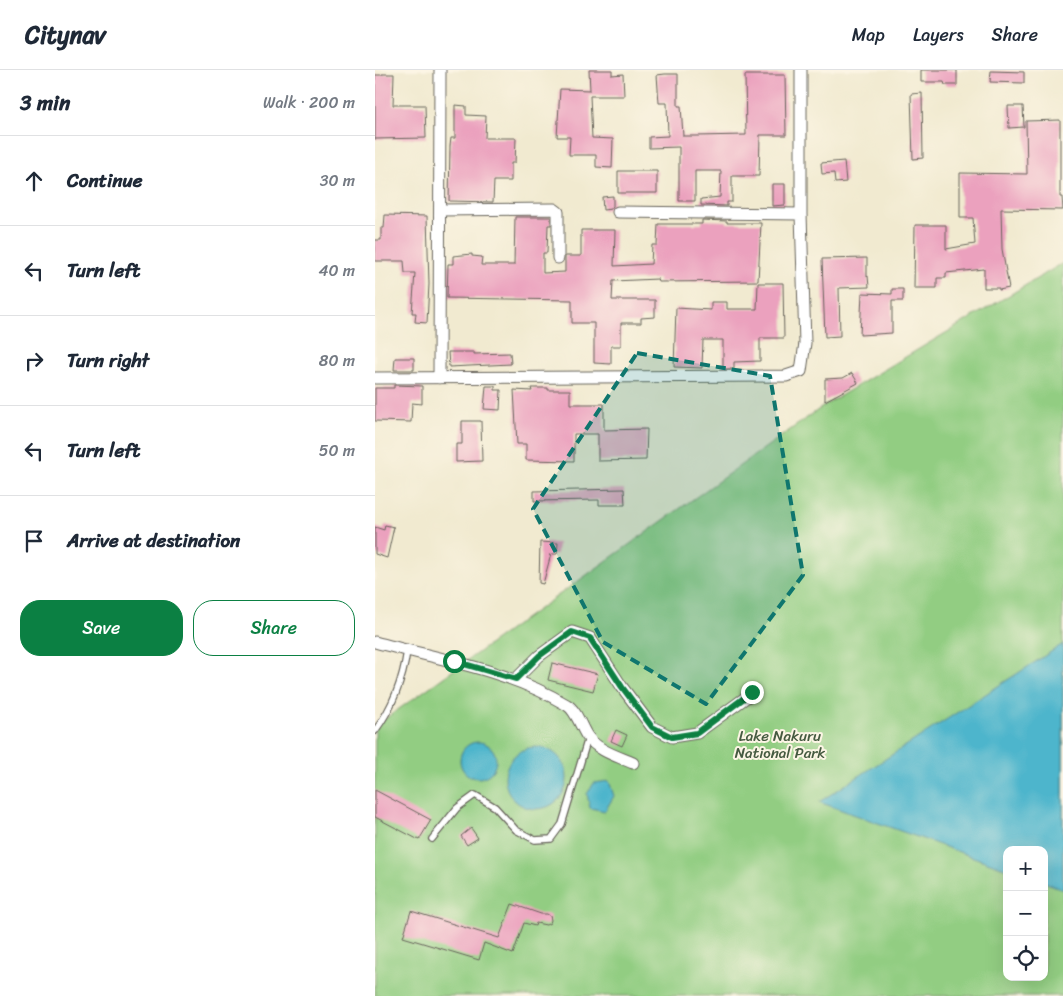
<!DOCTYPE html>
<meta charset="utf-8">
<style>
body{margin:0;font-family:Sriracha,sans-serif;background:#f6f6f7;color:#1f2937}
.controls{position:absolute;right:15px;bottom:15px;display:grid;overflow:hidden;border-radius:10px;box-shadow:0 5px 20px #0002}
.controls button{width:45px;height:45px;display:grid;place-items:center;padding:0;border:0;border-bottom:1px solid #e0e1e3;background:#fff;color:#1f2937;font:25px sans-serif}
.stop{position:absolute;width:15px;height:15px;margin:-11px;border:4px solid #0b8043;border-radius:50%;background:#fff}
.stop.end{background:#0b8043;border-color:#fff;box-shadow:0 1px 5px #0008}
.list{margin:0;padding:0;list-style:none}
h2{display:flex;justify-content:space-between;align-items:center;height:65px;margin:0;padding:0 20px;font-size:21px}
h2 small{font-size:16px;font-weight:400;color:#747a83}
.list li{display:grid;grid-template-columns:32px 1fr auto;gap:15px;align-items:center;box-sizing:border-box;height:90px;padding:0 20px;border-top:1px solid #e0e1e3}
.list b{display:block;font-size:19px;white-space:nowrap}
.list em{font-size:16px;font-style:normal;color:#747a83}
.actions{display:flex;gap:10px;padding:15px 20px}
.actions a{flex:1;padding:11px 0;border:1px solid #0b8043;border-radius:20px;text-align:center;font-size:18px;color:#0b8043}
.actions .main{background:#0b8043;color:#fff}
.icon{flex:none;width:28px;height:28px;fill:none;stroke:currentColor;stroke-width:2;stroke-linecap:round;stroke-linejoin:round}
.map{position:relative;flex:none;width:688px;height:926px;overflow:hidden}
header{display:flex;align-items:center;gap:30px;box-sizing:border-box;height:70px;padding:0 25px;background:#fff;border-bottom:1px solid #e0e1e3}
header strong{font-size:24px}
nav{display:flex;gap:28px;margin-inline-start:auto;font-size:18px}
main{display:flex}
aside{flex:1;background:#fff}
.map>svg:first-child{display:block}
</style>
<header>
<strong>Citynav</strong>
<nav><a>Map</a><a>Layers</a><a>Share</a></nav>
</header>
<main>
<aside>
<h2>3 min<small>Walk · 200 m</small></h2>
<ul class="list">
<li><svg class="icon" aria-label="ahead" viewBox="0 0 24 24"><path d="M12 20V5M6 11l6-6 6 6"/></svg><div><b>Continue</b></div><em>30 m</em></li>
<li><svg class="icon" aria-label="left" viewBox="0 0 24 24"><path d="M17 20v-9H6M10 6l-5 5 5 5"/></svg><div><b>Turn left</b></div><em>40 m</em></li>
<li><svg class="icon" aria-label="right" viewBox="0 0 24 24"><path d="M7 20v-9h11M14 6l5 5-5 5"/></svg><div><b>Turn right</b></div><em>80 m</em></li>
<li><svg class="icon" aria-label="left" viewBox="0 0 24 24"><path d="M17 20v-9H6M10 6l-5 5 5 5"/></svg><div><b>Turn left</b></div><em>50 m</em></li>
<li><svg class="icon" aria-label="arrive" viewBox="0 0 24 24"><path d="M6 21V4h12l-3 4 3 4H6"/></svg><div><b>Arrive at destination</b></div></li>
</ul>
<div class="actions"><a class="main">Save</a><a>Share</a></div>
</aside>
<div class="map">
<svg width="688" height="926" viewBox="0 0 688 926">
<rect width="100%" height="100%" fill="#fcf5e5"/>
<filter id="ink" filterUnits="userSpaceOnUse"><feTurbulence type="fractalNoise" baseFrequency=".02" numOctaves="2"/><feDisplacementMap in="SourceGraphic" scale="10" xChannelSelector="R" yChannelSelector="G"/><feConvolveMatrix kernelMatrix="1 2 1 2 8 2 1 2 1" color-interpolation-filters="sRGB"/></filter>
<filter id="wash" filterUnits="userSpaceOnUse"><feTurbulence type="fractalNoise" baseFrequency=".0096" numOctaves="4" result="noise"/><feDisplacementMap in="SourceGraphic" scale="20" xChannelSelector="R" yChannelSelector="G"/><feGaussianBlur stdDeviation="1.12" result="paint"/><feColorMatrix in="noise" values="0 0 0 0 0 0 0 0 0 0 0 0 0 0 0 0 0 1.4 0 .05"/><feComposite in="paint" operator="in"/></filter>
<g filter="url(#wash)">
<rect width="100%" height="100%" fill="#f1ead0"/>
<!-- green -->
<path fill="#92cd82" stroke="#57744f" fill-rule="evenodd" d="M688,193V926H0V656L450,335ZM632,780H669V907H632Z"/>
<!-- water -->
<path fill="#4eb5cc" stroke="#356874" d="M688,574V819L669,812V780H632V799L444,732Z
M85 690a18 18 0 1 1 36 0a18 18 0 1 1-36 0Z
M130 708a31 31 0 1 1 62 0a31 31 0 1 1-62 0Z
M234,711L239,726L230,741L215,738L212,724L219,713Z"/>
<g id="blocks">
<!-- building -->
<path fill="#eba1be" d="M214,0H237V5L248,4L249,26H215L217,68L238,69L237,98L221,97V85H194L195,67H182L185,19L215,20Z
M546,0H582V15H570L569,12H546Z
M616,1L649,2V13L615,12Z
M7,4H19L18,35H50L51,68L0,69V5H7Z
M290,4H303V36H306L308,66H321L371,65L370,5H410L411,65H385L384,106H357V132H352V136L326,135V129L345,127L346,101H320V131H304V77L274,78V67L293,66L292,33H284L282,5Z
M547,23L548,88L538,89L536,24Z
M80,35L91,36V45L111,46L110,68H141L140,93H136V111H119L118,132L74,131L75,76L76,68H80Z
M633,36H648L649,57L634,58Z
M685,50V127H687L688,140L626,139L627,179L634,218L624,220V218H609V199L571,203V208H562V218H539L540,155H571V179L600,174L598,148H585V103L652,104L651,51Z
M469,91L471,112L460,113L459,103L447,104L446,93Z
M243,101H282V123H243Z
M397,114H410V135L397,136Z
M238,126V136L236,139L228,140L227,127Z
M10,145L52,146L54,214L52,253L40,252L41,243H37L40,203H30L29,191H0V170H6V158H9Z
M140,147H176V155H173L172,183H168V203L190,202V186H206V160H240L239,196L276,194L277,175H282L283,154H327V150L352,151V153H386L383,211L284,212L283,209L238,211L237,230H280V247L266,248V253H246V276H236V294L219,293V253H197V230L72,228L73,194H78V186L97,184V186L107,187L106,195H139Z
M492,188V207L493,206L494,217L464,218L465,266L450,267L447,189Z
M383,213H408L409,268H385V291L359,292V299H348V270H328L327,298L299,297L301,238L336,240V232H352V239H382Z
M517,219H528V231H517V263L485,265L487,223L517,224Z
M73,282H99V284L135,283L136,294L74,297Z
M20,288H39V300H19Z
M477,303L483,313L450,331V309L468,308Z
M19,315L47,316V334L37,333L36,352L0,351V318H19Z
M111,316H120V320H126L125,340L109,339Z
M156,318H173V320H195V334H229V360L272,359L271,390L223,391V364H199V391L151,390V374H142L139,320L157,321Z
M87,351H106L107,391L81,392V374H87Z
M249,419L250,435H224V430L159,431V421Z
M10,455L19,457L12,488L0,484V457L9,460Z
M165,472L183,473L182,484H176L168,514L164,513Z
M177,593L223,604L218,621L173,610Z
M241,660L252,665L247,676L236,671Z
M0,720L56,750L44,770L0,747Z
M96,758L103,768L92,775L86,766Z
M137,834L166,844H172L175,846L176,850L175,853L171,855L161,853L160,856L149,853L138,884L109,873L104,890L28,867L36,841L124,868Z"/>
</g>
</g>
<g filter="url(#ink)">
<use href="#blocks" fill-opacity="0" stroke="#67645b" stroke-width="1"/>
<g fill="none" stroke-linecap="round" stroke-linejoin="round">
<!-- lane casing -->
<g stroke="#67645b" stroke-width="8">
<path id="lane" d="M0,661C17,638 28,609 32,581
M57,769L82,738L100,725L120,737L141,760L160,770L176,769L187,754L213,668"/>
</g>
<!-- street casing -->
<g stroke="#67645b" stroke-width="13">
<path id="street" d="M65,140L179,139L183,142V188
M243,142L426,144
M0,308L411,306L426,301L430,273L426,144V0
M64,308L65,0
M0,572C66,590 132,599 192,635C201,640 206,657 212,666C223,681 242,686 258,693
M141,609L164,586L197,562L215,568L247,617L277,657L297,667L322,663L377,623"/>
</g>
<!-- lane -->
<use href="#lane" stroke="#fff" stroke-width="5.5"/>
<!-- street -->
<use href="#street" stroke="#fff" stroke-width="11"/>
</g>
</g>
<g fill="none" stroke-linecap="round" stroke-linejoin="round" filter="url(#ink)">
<!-- route -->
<path stroke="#0b8043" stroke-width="6" d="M79,591L141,609L164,586L197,562L215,568L247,617L277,657L297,667L322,663L377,622"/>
</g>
<!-- marked area -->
<path fill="#0f766e" fill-opacity="0.2" stroke="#0f766e" stroke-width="4" stroke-dasharray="10 6" stroke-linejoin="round" d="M262,283L395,306L428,505L331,634L228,572L158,439Z"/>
<g text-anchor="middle" stroke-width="4" stroke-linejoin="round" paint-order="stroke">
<!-- park labels -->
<g font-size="15" fill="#455a40" stroke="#fcf5e5">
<text x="405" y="671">Lake Nakuru<tspan x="405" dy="17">National Park</tspan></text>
</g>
</g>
</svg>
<div class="controls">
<button>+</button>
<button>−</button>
<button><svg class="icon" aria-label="locate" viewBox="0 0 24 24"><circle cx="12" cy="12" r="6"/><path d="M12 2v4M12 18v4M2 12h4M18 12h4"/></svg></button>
</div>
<div class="stop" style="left:79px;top:591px"></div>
<div class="stop end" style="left:377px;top:622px"></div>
</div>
</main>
